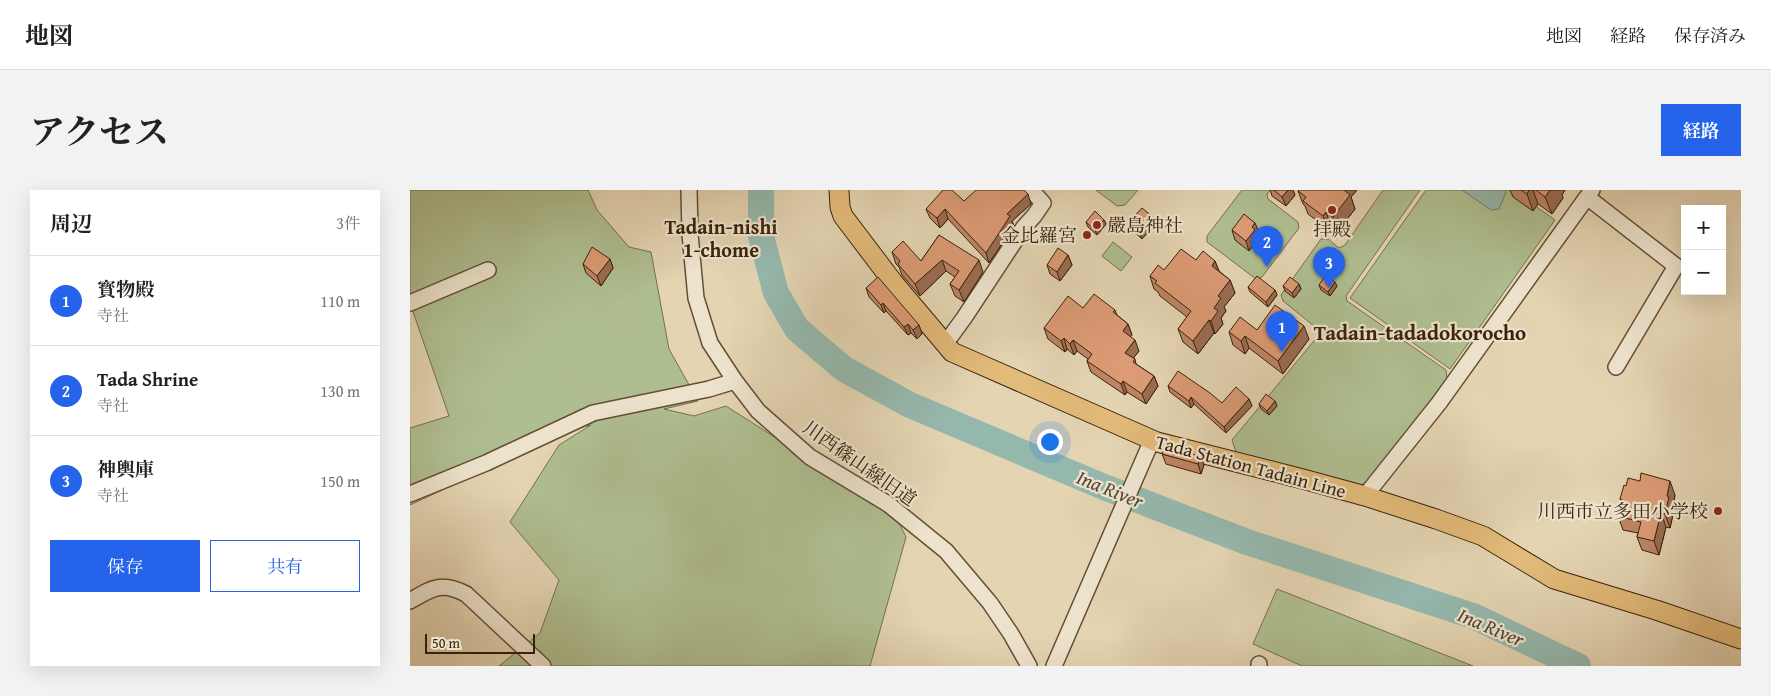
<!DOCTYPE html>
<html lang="ja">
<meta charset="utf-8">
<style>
body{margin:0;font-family:"Gentium Book Plus","Noto Serif JP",serif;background:#f2f2f2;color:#222}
.controls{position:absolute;right:15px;top:15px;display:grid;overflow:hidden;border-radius:0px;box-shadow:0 5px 20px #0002}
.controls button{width:45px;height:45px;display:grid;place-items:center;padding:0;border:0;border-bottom:1px solid #e0e0e0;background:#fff;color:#222;font:25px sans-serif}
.scale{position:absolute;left:15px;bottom:12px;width:110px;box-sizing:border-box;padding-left:5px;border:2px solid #3a220b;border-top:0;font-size:14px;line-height:18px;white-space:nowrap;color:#3a220b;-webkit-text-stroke:4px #ede3cd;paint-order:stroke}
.you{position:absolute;left:639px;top:251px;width:18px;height:18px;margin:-12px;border:4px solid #fff;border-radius:50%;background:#1a73e8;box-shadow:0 0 0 8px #1a73e833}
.badge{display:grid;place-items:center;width:32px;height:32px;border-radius:50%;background:#2563eb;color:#fff;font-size:16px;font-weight:700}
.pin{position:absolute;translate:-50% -41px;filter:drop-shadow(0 1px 2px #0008)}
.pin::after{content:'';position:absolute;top:26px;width:18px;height:15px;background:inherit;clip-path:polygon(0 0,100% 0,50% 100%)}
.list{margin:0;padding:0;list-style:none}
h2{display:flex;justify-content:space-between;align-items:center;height:65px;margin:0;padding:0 20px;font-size:21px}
h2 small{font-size:16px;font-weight:400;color:#767676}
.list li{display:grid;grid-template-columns:32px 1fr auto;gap:15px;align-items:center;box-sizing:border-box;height:90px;padding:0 20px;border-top:1px solid #e0e0e0}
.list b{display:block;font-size:19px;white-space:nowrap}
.list p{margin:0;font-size:16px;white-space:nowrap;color:#767676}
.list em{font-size:16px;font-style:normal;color:#767676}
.actions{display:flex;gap:10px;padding:15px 20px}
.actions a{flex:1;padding:11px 0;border:1px solid #2563eb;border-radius:0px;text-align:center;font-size:18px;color:#2563eb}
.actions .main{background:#2563eb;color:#fff}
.map{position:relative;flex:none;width:1331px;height:476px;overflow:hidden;border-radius:0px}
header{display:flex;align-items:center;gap:30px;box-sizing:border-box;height:70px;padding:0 25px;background:#fff;border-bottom:1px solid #e0e0e0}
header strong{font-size:24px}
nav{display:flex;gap:28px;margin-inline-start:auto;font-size:18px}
.intro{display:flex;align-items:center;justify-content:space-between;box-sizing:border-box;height:120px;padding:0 30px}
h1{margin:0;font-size:35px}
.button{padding:12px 22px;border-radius:0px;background:#2563eb;color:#fff;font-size:18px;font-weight:700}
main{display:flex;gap:30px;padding:0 30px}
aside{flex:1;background:#fff;border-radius:0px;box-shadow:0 5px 20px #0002}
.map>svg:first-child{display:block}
</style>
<header>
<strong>地図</strong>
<nav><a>地図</a><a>経路</a><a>保存済み</a></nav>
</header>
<div class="intro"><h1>アクセス</h1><a class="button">経路</a></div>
<main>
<aside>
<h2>周辺<small>3件</small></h2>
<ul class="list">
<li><span class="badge">1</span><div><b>寳物殿</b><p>寺社</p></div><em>110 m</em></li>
<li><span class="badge">2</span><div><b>Tada Shrine</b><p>寺社</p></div><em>130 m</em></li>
<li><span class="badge">3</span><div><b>神輿庫</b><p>寺社</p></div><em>150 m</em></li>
</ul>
<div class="actions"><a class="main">保存</a><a>共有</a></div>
</aside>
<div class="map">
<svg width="1331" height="476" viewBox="0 0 1331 476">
<rect width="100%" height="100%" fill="#e4d4b2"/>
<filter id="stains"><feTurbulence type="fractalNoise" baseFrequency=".004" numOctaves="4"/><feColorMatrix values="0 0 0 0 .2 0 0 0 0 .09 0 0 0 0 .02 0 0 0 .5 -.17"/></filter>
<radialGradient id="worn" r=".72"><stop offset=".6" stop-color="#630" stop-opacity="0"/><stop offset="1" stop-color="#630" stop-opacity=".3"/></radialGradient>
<!-- green -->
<path fill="#afbe90" stroke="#74704e" d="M0,0H178L187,20L219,57L241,62L259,159L288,211L254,219L284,226L316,216L484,323L496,347L460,476H89L130,443L149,390L100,332L149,255L181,235L163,239L0,315V238L39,226L0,113Z
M686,0H728L715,15L707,16Z
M832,0H860L857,4L858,9L888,32L889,38L852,87L846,89L797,52V46Z
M973,0H1010L936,106L937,111L1036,180L1037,189L957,292L949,296L826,262L822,250L908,146L904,136L873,111L871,105L911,49H918L929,58L935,55Z
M1016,0H1103L1145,30L1040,179L940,108Z
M703,52L722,67L711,81L692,66Z
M867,399L1063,476H892L843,454Z"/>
<!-- water -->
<path fill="#95b8ad" stroke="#717c6c" d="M1052,0H1095L1096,2L1089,19L1081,20Z"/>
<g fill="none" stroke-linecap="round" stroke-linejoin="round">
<!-- river -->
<path stroke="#95b8ad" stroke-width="26" d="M351,0V46L366,103L387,139L434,179L500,215L694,297L837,352L1063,426L1168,476"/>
<!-- minor casing -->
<g stroke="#644e35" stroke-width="18">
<path id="minor" d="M279,0L280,44L286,108L300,153L325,191L348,221L400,267L478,314L536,361L580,413L601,444L619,476
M1182,0L1177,7L1266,76L1206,177
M0,113L78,80
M535,154L554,128L614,37L624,26L633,13L621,0
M0,304L76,273L183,223L299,199L325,191
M955,306L1029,213L1177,7
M0,411C22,398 32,391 56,404L133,476
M644,476L742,250
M849,476V474"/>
</g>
<!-- major casing -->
<g stroke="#3a220b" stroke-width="21">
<path id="major" d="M429,0L430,17L433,26L483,92L542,162L747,252L889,288L955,306L1026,329L1073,346L1144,389L1246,420L1331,449"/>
</g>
<!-- minor -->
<use href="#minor" stroke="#ede3cd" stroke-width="15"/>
<!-- major -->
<use href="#major" stroke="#e2ba79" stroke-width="19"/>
</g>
<!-- wall -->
<path fill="#bd8565" stroke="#3a220b" d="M860,0H883L885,5L876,16L862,6Z
M889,0H947L941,7L945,19L928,41L921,36L918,39L898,24L895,16L893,14L888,1Z
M1100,0H1155L1152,5L1153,8L1142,24L1128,14L1123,21L1103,7Z
M554,11L621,14L602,31L604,36L579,73L538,29L530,38L520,28L516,19Z
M694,30L696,34L687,45L678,37L676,32Z
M718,33H746L732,49L720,38Z
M822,40L849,42L847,45L848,49L839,61L825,50Z
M529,45L573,82L554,112L545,106L540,94L545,87L536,81L510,106L492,85L489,77L486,74L482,62L511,71Z
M658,65L662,75L650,91L640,84L637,75Z
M200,69L203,78L191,96L176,83L173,74Z
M786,70L805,71L809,81L820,90L825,103L814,117L816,121L811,128L813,134L805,144L804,143L788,164L773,152L768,139L777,127L750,106L748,102L744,99L740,86Z
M889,94L891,99L884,108L875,101L873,96Z
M909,95L927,96L920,106L911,100Z
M838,97L865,100L867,105L858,117L840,102Z
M456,98L509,135L512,144L507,149L501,143L498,145L476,121L474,123L459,107Z
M673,118L705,120L707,125L718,134L722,145L720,147L729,161L723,168L725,169L726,174L744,186L748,196L736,214L717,202L715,205L681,182L677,171L678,169L667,161L664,165L657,159L655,162L638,149L634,138Z
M847,140L899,149L873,184L839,158L835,164L823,155L819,142Z
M758,196L812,213L839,209L842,216L816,243L784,214L781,218L760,202Z
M865,211L867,216L859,225L851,219L849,214Z
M752,264L794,275L791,284L756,274Z
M1265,305L1263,316L1264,320L1260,338L1256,337L1249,365L1232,360L1227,347L1228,343L1213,340L1208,326L1212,314L1210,309Z"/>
<!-- shaded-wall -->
<path fill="#9a6c52" stroke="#3a220b" d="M878,0H883L885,5L876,16L872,7Z
M933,0H947L941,7L945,19L928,41L923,27Z
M1119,0H1123L1128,14L1123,21L1117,4Z
M1140,0H1155L1152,5L1153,8L1142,24L1135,7Z
M618,4L621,14L602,31L604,36L579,73L576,63L597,24Z
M535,19L538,29L530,38L527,28Z
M916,22L921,36L918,39L913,26Z
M744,28L746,33L732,49L730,44Z
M694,30L696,34L687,45L685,40Z
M845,33L849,42L847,45L848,49L839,61L836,51L842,37Z
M658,65L662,75L650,91L647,82Z
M200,69L203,78L191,96L187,86Z
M532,70L536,81L510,106L505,94Z
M569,70L573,82L554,112L549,100Z
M805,71L810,84L802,76Z
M820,90L825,103L814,117L816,121L811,128L813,134L805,144L801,131L804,118L808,106Z
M925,92L927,96L920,106L918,102Z
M889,94L891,99L884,108L882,103Z
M865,100L867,105L858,117L856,112Z
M473,113L476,121L474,123L471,115Z
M799,130L804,143L788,164L783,151Z
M498,134L501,143L498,145L494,137Z
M718,134L722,145L717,151L713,141Z
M509,135L512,144L507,149L503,140Z
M894,136L899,149L873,184L868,171Z
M835,146L839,158L835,164L831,151Z
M654,148L657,159L655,162L651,151Z
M663,150L667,161L664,165L660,154Z
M725,150L729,161L719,174L715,163Z
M744,186L748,196L736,214L732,204Z
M713,191L717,202L715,205L711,194Z
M781,207L784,214L781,218L779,211Z
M839,209L842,216L816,243L814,237Z
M865,211L867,216L859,225L857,221Z
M790,266L794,275L791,284L788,274Z
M1260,291L1265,305L1263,316L1264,320L1260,338L1255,324L1257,306Z
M1251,323L1256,337L1249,365L1244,351Z"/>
<!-- building -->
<path fill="#dc9b75" stroke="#3a220b" d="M533,0H542L554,11L566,0H614L618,4L597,24L600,26L576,63L535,19L527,28L516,19Z
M864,0H878L872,7Z
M889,0H934L940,5L923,27L916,22L913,26L893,11L896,7L888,1Z
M1111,0H1119L1117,4Z
M1126,0H1140L1135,7Z
M732,18L744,28L730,44L718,33Z
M685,21L694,30L685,40L676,32Z
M834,24L845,33L842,37L845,40L836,51L822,40Z
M529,45L569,70L549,100L540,94L549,81L532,70L505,94L488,74L490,71L482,62L493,51L511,71Z
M182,57L200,69L187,86L173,74Z
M648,58L658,65L647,82L637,75Z
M771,59L786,70L793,61L805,71L802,76L820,90L808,106L811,108L804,118L808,121L801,131L799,130L783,151L768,139L781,121L745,93L747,91L740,86L748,75L754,80Z
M916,85L925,92L918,102L909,95Z
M847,86L865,100L856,112L838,97Z
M468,87L509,135L503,140L498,134L494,137L473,113L471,115L456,98Z
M880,87L889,94L882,103L873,96Z
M684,104L705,120L703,122L718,134L713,141L725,150L715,163L725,169L723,172L744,186L732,204L713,191L711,194L677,171L682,164L663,150L660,154L654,148L651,151L634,138L658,106L673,118Z
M865,115L894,136L868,171L835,146L831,151L819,142L830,127L847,140Z
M768,181L800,203L812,213L826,197L839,209L814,237L781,207L779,211L758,196Z
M856,204L865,211L857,221L849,214Z
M754,257L790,266L788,274L752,264Z
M1231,283L1260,291L1257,306L1259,307L1255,324L1251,323L1244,351L1227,347L1231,332L1208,326L1213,310L1210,309L1214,295L1216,296L1218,288L1230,291Z"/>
<!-- markers -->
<g fill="#8f2418" stroke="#ede3cd" stroke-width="2">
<circle cx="922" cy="20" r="5"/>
<circle cx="687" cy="35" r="5"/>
<circle cx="677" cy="45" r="5"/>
<circle cx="1308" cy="321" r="5"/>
</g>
<g text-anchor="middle" stroke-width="4.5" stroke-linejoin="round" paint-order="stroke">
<!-- poi labels -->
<g font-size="19" fill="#3a220b" stroke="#ede3cd" text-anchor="end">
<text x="697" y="42" text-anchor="start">嚴島神社</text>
<text x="922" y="46" text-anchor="middle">拝殿</text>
<text x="667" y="52">金比羅宮</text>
<text x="1298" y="328">川西市立多田小学校</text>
</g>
<!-- street labels -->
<g font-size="19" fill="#3a220b" stroke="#ede3cd">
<text transform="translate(450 273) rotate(35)" y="7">川西篠山線旧道</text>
<text transform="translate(841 276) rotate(15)" y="7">Tada Station Tadain Line</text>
</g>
<!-- neighbourhood labels -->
<g font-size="20" font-weight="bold" fill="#3a220b" stroke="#ede3cd">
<text x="311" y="44">Tadain-nishi<tspan x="311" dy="23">1-chome</tspan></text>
</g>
<!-- water labels -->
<g font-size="20" font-style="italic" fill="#514834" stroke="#ede3cd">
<text transform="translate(700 299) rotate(22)" y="7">Ina River</text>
<text transform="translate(1081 437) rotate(23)" y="7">Ina River</text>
</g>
<!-- quarter labels -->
<g font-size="21" font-weight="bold" fill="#3a220b" stroke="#ede3cd">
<text x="1010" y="150">Tadain-tadadokorocho</text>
</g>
</g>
<rect width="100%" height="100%" filter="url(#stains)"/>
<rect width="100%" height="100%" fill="url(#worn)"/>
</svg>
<div class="controls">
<button>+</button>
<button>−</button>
</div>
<div class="scale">50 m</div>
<div class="you"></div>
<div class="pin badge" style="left:872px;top:162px">1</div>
<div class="pin badge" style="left:857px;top:77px">2</div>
<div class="pin badge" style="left:919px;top:98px">3</div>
</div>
</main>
